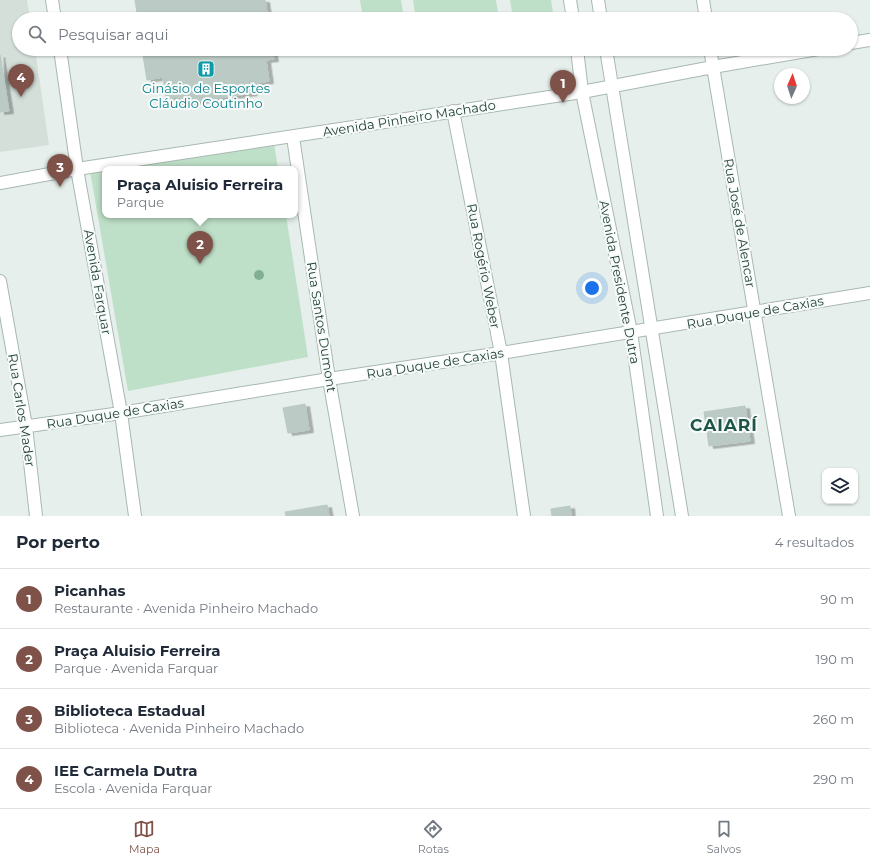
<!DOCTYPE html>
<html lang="pt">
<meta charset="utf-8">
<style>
body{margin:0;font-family:Montserrat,sans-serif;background:#f6f6f7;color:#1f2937}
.controls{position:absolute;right:12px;bottom:12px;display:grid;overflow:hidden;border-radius:8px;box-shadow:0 1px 3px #0004}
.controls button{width:36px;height:36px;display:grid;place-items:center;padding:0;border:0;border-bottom:1px solid #e0e1e3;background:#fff;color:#1f2937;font:20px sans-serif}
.compass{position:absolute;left:774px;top:68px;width:36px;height:36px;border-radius:50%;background:#fff;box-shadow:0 1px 3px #0004;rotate:3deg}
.you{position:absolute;left:592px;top:288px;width:14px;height:14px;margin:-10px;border:3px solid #fff;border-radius:50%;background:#1a73e8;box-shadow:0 0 0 6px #1a73e833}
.badge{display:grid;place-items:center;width:26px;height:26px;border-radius:50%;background:#7f5249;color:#fff;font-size:13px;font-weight:700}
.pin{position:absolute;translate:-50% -33px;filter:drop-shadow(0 1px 2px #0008)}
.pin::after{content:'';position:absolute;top:21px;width:14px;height:12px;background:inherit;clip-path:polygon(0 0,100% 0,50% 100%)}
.popup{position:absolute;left:102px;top:166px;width:196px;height:52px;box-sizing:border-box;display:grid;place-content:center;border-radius:8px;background:#fff;filter:drop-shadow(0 1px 3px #0005);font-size:13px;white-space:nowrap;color:#747a83}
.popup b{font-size:15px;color:#1f2937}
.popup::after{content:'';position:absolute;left:50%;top:100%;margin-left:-8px;border:8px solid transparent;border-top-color:#fff}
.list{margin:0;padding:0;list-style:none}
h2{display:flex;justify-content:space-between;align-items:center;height:52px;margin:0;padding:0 16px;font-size:17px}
h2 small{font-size:13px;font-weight:400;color:#747a83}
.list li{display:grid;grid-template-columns:26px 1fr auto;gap:12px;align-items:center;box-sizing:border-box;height:60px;padding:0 16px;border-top:1px solid #e0e1e3}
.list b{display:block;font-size:15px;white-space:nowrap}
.list p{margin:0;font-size:13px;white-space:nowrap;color:#747a83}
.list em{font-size:13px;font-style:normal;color:#747a83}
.icon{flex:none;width:22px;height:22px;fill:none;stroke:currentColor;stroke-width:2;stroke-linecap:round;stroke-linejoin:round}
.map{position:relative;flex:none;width:870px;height:516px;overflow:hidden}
.search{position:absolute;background:#fff;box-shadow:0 1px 3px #0004;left:12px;right:12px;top:12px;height:44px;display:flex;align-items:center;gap:10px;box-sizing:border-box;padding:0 14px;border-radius:22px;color:#747a83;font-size:15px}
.sheet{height:292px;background:#fff}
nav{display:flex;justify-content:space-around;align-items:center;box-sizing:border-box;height:56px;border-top:1px solid #e0e1e3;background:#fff;font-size:11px;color:#747a83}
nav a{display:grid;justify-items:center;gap:2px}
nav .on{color:#7f5249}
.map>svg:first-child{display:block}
</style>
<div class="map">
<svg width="870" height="516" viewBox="0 0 870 516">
<defs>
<filter id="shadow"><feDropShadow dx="4.5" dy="2.5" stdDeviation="0" flood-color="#0004"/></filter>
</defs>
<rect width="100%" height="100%" fill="#e6efeb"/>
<!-- built -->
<path fill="#d4dfda" d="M0,0H27L30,19H19V49H35L49,145L0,152Z"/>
<!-- green -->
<path fill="#bfe0c8" d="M360,0H401L404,19H363Z
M413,0H496L499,19H416Z
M510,0H551L554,19H513Z
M367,49H400L368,54Z
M274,143L278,169H106Z
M105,169V215H286L308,357L128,391L90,171Z"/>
<!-- building -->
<path fill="#bbcac4" stroke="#b8c9c2" filter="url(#shadow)" d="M135,0H265L268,19H138Z
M142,49H272L274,59L266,60L269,81L252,84L253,93L178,104L177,97L166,99L163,77L147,80Z
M0,55L9,111L0,112Z
M305,404L309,430L288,433L283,408Z
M745,406L750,441L709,446L704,412Z
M327,505L329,516H286L285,512Z
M570,506L571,516H552L551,509Z"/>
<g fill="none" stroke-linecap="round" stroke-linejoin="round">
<!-- minor casing -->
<g stroke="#a8b8b2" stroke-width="14">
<path id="minor" d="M703,0L706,19
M851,43L870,40
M710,49L789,516
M453,111L501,353L524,516
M293,137L329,379L353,516
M0,183L77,169L582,92L713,67L818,49
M0,281L26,426L36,516
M0,430L121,413L329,379L501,353L870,293"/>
</g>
<!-- tertiary casing -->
<g stroke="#a8b8b2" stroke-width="14">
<path id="tertiary" d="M52,0L55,19
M570,0L573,19
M598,0L601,19
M60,49L77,169L121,413L135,516
M577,49L582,92L631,332L657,516
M606,49L682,516"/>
</g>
<!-- minor -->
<use href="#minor" stroke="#fff" stroke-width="12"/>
<!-- tertiary -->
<use href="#tertiary" stroke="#fff" stroke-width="12"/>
</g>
<!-- trees -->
<circle fill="#80af93" cx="259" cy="275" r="5"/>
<!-- icons -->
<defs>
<g id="building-square" transform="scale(0.9)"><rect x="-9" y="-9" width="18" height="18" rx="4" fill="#0f9aa8" stroke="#f7fbf9"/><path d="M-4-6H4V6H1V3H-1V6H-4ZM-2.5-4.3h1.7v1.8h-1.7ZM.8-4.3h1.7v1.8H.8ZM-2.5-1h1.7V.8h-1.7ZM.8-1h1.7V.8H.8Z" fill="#fff"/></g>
</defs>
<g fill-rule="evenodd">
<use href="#building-square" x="206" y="69"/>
</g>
<g text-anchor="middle" stroke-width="4" stroke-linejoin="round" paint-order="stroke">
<!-- culture labels -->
<g font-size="13" fill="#0d838f" stroke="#f7fbf9">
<text x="206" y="93">Ginásio de Esportes<tspan x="206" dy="15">Cláudio Coutinho</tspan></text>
</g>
<!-- street labels -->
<g font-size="13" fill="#24423a" stroke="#f7fbf9">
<text transform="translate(409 118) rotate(-9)" y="5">Avenida Pinheiro Machado</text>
<text transform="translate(740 223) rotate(80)" y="5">Rua José de Alencar</text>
<text transform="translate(484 266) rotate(79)" y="5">Rua Rogério Weber</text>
<text transform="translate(98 282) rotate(80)" y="5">Avenida Farquar</text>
<text transform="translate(620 282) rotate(79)" y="5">Avenida Presidente Dutra</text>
<text transform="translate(755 312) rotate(-10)" y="5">Rua Duque de Caxias</text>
<text transform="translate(322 327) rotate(81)" y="5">Rua Santos Dumont</text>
<text transform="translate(435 363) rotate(-9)" y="5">Rua Duque de Caxias</text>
<text transform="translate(22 410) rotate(81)" y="5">Rua Carlos Mader</text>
<text transform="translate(115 413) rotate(-9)" y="5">Rua Duque de Caxias</text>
</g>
<!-- district labels -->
<g font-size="17" font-weight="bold" letter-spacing="1" fill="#1f5548" stroke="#f7fbf9">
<text x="724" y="431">CAIARÍ</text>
</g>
</g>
</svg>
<div class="controls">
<button><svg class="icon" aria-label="layers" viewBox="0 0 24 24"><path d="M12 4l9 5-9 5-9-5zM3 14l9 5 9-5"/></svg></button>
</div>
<svg class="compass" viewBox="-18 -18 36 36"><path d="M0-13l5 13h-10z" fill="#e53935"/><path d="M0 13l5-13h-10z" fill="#747a83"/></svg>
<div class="you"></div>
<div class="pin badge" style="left:563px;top:103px">1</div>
<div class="pin badge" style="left:200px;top:264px">2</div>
<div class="popup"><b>Praça Aluisio Ferreira</b>Parque</div>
<div class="pin badge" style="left:60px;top:187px">3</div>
<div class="pin badge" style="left:21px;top:97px">4</div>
<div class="search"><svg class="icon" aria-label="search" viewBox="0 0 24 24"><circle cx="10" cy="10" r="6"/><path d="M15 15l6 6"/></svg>Pesquisar aqui</div>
</div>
<section class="sheet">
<h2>Por perto<small>4 resultados</small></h2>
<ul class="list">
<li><span class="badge">1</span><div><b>Picanhas</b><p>Restaurante · Avenida Pinheiro Machado</p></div><em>90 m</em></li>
<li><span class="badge">2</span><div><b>Praça Aluisio Ferreira</b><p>Parque · Avenida Farquar</p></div><em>190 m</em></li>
<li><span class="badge">3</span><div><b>Biblioteca Estadual</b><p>Biblioteca · Avenida Pinheiro Machado</p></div><em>260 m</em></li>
<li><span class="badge">4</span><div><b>IEE Carmela Dutra</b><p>Escola · Avenida Farquar</p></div><em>290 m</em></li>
</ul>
</section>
<nav>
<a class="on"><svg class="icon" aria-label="map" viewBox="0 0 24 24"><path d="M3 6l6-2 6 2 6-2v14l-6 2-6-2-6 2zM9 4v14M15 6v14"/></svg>Mapa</a>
<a><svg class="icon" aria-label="directions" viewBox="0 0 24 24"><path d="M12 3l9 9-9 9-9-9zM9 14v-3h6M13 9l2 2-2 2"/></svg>Rotas</a>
<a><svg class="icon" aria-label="saved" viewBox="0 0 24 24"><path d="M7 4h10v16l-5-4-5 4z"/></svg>Salvos</a>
</nav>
